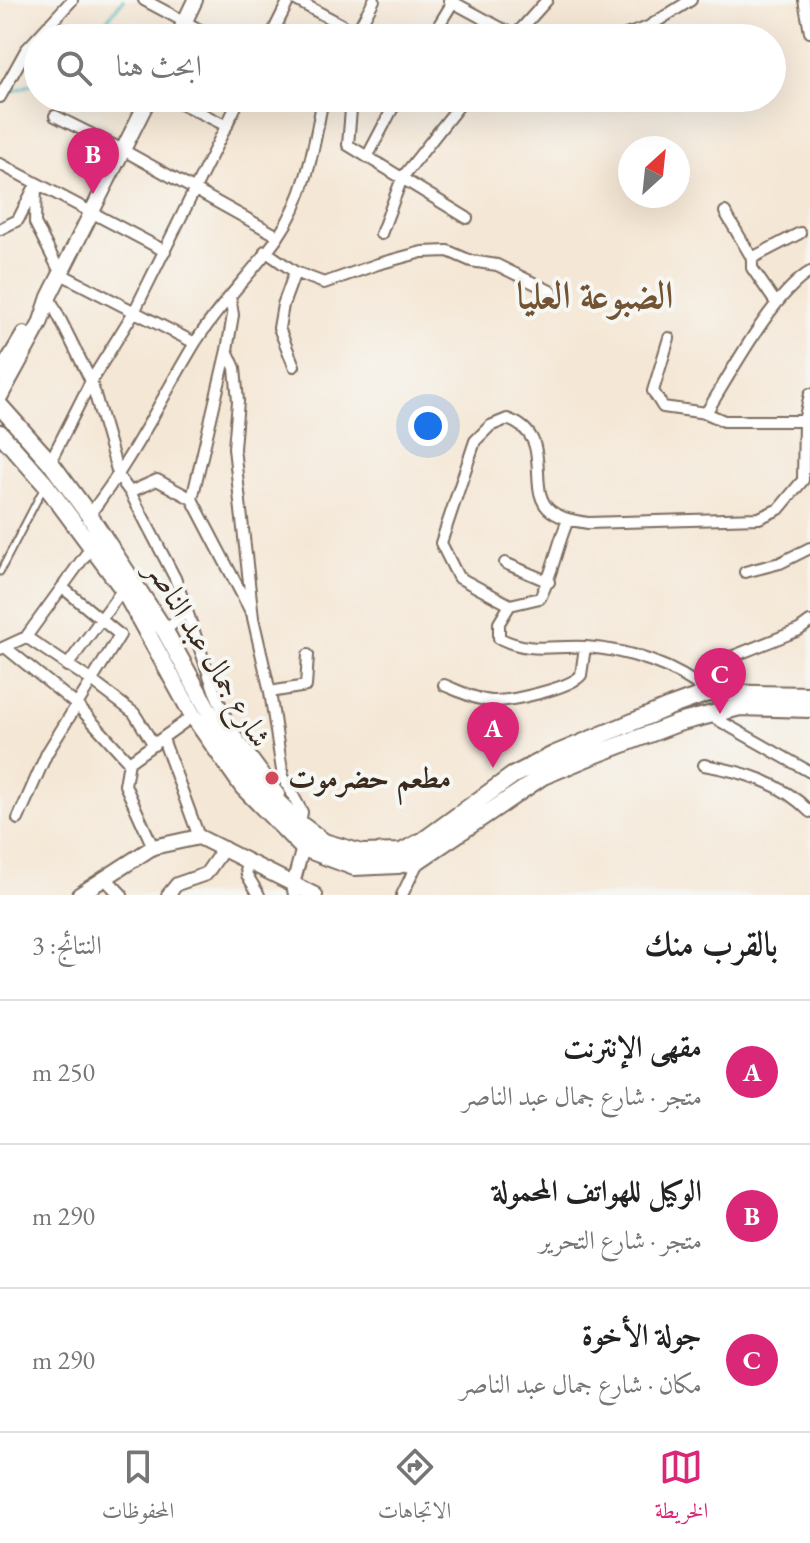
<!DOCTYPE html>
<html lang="ar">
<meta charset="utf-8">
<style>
body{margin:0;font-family:"EB Garamond",Amiri,serif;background:#f2f2f2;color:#222;direction:rtl}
.compass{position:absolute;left:618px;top:136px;width:72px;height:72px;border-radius:50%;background:#fff;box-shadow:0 8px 32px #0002;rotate:27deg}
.you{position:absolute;left:428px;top:426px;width:28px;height:28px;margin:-20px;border:6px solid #fff;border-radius:50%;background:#1a73e8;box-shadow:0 0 0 12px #1a73e833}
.badge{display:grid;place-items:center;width:52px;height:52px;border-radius:50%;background:#db2777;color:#fff;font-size:26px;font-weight:700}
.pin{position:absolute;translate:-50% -66px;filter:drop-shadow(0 2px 4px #0008)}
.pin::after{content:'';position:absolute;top:42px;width:28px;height:24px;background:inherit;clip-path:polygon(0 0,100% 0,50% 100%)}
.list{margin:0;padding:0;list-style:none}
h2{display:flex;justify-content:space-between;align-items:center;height:104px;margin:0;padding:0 32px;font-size:34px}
h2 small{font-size:26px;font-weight:400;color:#767676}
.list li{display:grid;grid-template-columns:52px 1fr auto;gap:24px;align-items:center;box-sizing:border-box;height:144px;padding:0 32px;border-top:2px solid #e0e0e0}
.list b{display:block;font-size:30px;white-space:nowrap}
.list p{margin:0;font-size:26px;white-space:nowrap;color:#767676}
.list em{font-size:26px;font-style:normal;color:#767676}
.icon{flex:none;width:44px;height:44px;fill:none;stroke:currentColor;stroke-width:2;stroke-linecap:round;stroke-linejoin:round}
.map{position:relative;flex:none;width:810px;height:895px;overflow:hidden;direction:ltr}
.search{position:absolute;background:#fff;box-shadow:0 8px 32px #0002;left:24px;right:24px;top:24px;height:88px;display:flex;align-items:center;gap:20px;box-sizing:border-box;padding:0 28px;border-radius:44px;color:#767676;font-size:30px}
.sheet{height:536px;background:#fff}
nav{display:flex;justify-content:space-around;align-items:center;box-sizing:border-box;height:112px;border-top:2px solid #e0e0e0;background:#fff;font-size:22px;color:#767676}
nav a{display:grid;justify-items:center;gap:4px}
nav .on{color:#db2777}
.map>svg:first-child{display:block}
</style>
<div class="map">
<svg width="810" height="895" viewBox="0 0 810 895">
<rect width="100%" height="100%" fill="#f6f6f2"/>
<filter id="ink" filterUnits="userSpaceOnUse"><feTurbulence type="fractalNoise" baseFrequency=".0125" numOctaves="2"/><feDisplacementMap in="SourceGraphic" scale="16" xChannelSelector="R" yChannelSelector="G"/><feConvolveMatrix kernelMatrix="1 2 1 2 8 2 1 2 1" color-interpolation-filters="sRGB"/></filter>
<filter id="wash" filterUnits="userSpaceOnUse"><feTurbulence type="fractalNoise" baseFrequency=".006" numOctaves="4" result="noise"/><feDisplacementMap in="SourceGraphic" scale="32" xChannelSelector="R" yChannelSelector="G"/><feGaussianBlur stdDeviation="1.8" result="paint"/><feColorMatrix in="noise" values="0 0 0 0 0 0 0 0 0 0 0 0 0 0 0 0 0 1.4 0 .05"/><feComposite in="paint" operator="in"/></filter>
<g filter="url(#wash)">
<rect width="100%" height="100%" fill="#f5e7d5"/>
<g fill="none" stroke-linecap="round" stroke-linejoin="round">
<!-- stream -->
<path stroke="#4ebdc3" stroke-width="3" d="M92,38L123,0
M8,93L38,82"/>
</g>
</g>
<g filter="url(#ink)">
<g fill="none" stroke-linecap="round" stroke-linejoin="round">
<!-- service casing -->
<g stroke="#7c6c5e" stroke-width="9">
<path id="service" d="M0,572L43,489"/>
</g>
<!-- minor casing -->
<g stroke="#7c6c5e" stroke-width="14">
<path id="minor" d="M144,0L215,38
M296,0L366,38
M449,0L519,38
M804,0L810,32
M354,37L374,0
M270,38L289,0
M431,38L453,2
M513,38L547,0
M617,38L648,27L691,0
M0,97L26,50L72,0
M170,98L227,126
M352,98L348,145L467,218
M55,116L123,150L278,236
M367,157L398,98
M0,164L165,251
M36,184L35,223L61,274L195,343
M725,212L752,258
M0,229L18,220L33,190
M381,234L402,178L465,98
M265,251L295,272L324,283L378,264L422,252L448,251L471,261L497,265L552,292
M230,296L233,315L227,350L235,368L238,401L234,448L253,618L270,692L283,777L302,812L300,824
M49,297L91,381L119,477L130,492L175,578L187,611L165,631
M776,303L752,268V258L800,233
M669,338L653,391L663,407L706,413L724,421H804
M294,366L279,328L283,305L295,272
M706,413C730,375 773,293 810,272
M50,462L91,381L134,312L240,98
M130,492L157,480L192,499L251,612
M192,499L227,350
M89,515C132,460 160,401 195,343C219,304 252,274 278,237C307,195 314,146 323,98
M568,520C557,545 553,573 540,598L510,605L458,577L441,543L475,441L490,426L507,419C558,436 523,490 551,511C562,519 575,521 588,523L759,518L779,509L803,480L804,421L810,394
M505,563L549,582
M745,572L780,563L810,548
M510,605L499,623V638C531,654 552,645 586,647C628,650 675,665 708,693
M187,611L214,690L231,729L279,794
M26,637L92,681L134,713L154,745
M5,647L78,706L129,762
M0,649L26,637L92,546
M67,666L123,589
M697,684L716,663L799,630L810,622
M444,685C459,691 476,700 492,701C508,702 571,688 581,675L585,647
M270,692L306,686L308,655
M711,716L810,772
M163,739L199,837
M704,765C744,772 781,782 810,812
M18,819L47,753L120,635L63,588
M153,847L125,785L129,762L193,716
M245,861L247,875L259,895
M402,895L419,860"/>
</g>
<!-- tertiary casing -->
<g stroke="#7c6c5e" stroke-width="16">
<path id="tertiary" d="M105,878L121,895
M168,895L177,884L206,874L224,848
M295,895L293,884L305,840"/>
</g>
<!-- secondary casing -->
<g stroke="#7c6c5e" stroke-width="18">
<path id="secondary" d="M177,38L195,0
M0,374L24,334
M0,397L40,324L49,297L149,98
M79,895L153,847L199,837L315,895"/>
</g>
<!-- primary casing -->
<g stroke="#7c6c5e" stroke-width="20">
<path id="primary" d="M0,406L50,462L89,515L165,631L221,733L248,773L300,824L324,842L362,853L401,852L424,840L512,776L553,755L669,707L708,693L810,695
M0,433L45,484L123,589L193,716L243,787L303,848L354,867L398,865L419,860L543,776L584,759L678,723L740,707L810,709"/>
</g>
<!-- service -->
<use href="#service" stroke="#fff" stroke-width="5"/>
<!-- minor -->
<use href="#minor" stroke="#fff" stroke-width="10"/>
<!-- tertiary -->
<use href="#tertiary" stroke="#fff" stroke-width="12"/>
<!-- secondary -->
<use href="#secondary" stroke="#fff" stroke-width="14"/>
<!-- primary -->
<use href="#primary" stroke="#fff" stroke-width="16"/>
</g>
</g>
<!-- markers -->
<circle fill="#d1495b" stroke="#f6f6f2" stroke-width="3" cx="272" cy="778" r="8"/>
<g text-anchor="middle" stroke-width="8" stroke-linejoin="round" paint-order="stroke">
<!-- street labels -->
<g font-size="30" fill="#3b2a1e" stroke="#f6f6f2">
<text transform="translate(209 654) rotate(59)" y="10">شارع جمال عبد الناصر</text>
</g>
<!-- poi labels -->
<g font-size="30" font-weight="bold" fill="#3b2a1e" stroke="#f6f6f2" text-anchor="start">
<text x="288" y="788">مطعم حضرموت</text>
</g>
<!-- district labels -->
<g font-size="38" font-weight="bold" fill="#725333" stroke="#f6f6f2">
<text x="595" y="308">الضبوعة العليا</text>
</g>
</g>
</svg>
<svg class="compass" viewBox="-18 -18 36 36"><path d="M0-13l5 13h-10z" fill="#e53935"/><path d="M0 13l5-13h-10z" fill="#767676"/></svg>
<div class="you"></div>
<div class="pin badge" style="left:493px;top:768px">A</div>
<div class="pin badge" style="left:93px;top:194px">B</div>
<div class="pin badge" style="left:720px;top:714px">C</div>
<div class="search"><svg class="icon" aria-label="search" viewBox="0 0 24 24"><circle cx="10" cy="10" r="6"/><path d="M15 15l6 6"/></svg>ابحث هنا</div>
</div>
<section class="sheet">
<h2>بالقرب منك<small>النتائج: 3</small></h2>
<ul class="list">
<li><span class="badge">A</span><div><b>مقهى الإنترنت</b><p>متجر · شارع جمال عبد الناصر</p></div><em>250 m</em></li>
<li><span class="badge">B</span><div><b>الوكيل للهواتف المحمولة</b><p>متجر · شارع التحرير</p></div><em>290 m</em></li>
<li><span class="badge">C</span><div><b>جولة الأخوة</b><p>مكان · شارع جمال عبد الناصر</p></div><em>290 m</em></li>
</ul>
</section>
<nav>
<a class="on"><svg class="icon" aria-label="map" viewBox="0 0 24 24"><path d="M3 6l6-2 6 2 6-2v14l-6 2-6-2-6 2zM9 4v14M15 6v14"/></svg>الخريطة</a>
<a><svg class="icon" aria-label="directions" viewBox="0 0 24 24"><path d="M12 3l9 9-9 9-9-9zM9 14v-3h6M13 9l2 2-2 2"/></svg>الاتجاهات</a>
<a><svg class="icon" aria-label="saved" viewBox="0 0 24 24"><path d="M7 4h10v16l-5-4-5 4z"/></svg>المحفوظات</a>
</nav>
